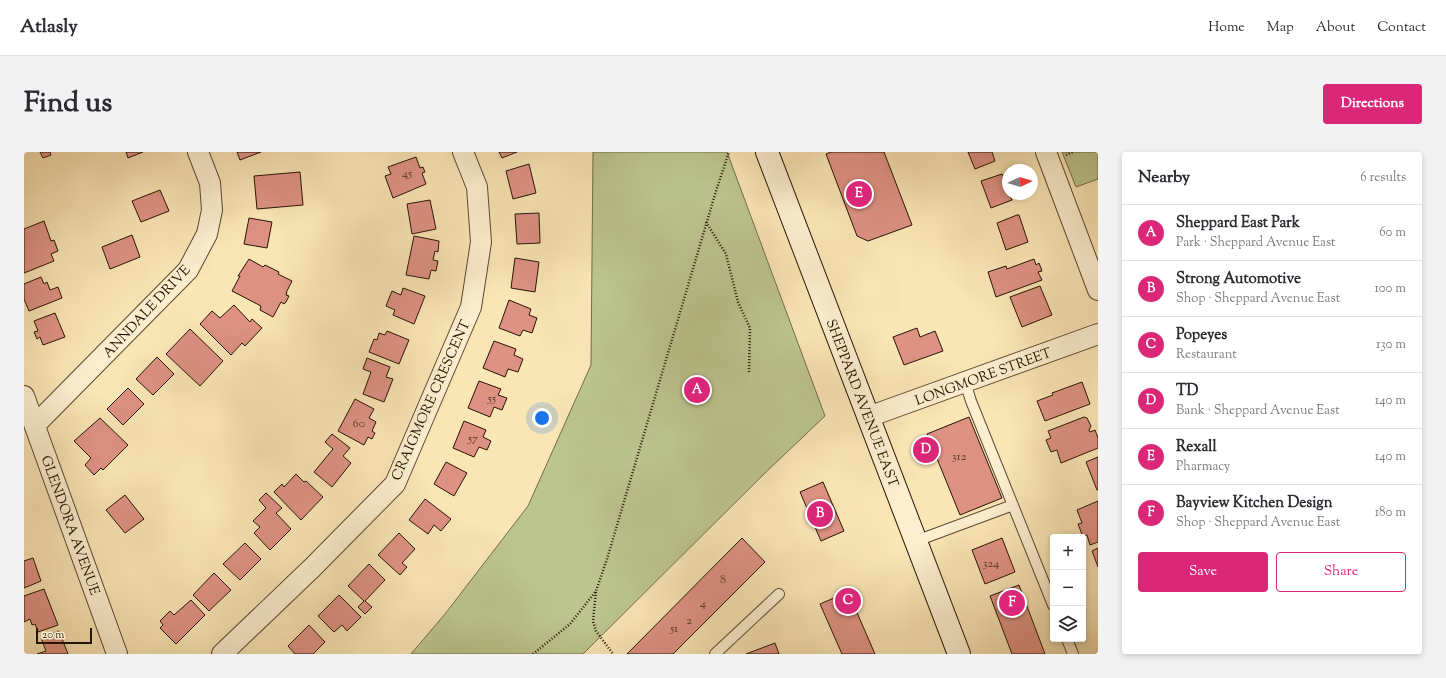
<!DOCTYPE html>
<meta charset="utf-8">
<style>
body{margin:0;font-family:"Sorts Mill Goudy",serif;background:#f2f2f3;color:#2b2b33}
.controls{position:absolute;right:12px;bottom:12px;display:grid;overflow:hidden;border-radius:4px;box-shadow:0 2px 6px #0003}
.controls button{width:36px;height:36px;display:grid;place-items:center;padding:0;border:0;border-bottom:1px solid #e1e1e2;background:#fff;color:#2b2b33;font:20px sans-serif}
.compass{position:absolute;left:978px;top:12px;width:36px;height:36px;border-radius:50%;background:#fff;box-shadow:0 2px 6px #0003;rotate:86deg}
.scale{position:absolute;left:12px;bottom:10px;width:56px;box-sizing:border-box;padding-left:4px;border:2px solid #271404;border-top:0;font-size:11px;line-height:14px;white-space:nowrap;color:#271404;-webkit-text-stroke:3px #fceecf;paint-order:stroke}
.you{position:absolute;left:518px;top:266px;width:14px;height:14px;margin:-10px;border:3px solid #fff;border-radius:50%;background:#1a73e8;box-shadow:0 0 0 6px #1a73e833}
.badge{display:grid;place-items:center;width:26px;height:26px;border-radius:50%;background:#db2777;color:#fff;font-size:13px;font-weight:700}
.pin{position:absolute;translate:-50% -50%;border:2px solid #fff;box-shadow:0 1px 4px #0006}
.list{margin:0;padding:0;list-style:none}
h2{display:flex;justify-content:space-between;align-items:center;height:52px;margin:0;padding:0 16px;font-size:17px}
h2 small{font-size:13px;font-weight:400;color:#7c7c81}
.list li{display:grid;grid-template-columns:26px 1fr auto;gap:12px;align-items:center;box-sizing:border-box;height:56px;padding:0 16px;border-top:1px solid #e1e1e2}
.list b{display:block;font-size:15px;white-space:nowrap}
.list p{margin:0;font-size:13px;white-space:nowrap;color:#7c7c81}
.list em{font-size:13px;font-style:normal;color:#7c7c81}
.actions{display:flex;gap:8px;padding:12px 16px}
.actions a{flex:1;padding:9px 0;border:1px solid #db2777;border-radius:4px;text-align:center;font-size:14px;color:#db2777}
.actions .main{background:#db2777;color:#fff}
.icon{flex:none;width:22px;height:22px;fill:none;stroke:currentColor;stroke-width:2;stroke-linecap:round;stroke-linejoin:round}
.map{position:relative;flex:none;width:1074px;height:502px;overflow:hidden;border-radius:4px}
header{display:flex;align-items:center;gap:24px;box-sizing:border-box;height:56px;padding:0 20px;background:#fff;border-bottom:1px solid #e1e1e2}
header strong{font-size:19px}
nav{display:flex;gap:22px;margin-inline-start:auto;font-size:14px}
.intro{display:flex;align-items:center;justify-content:space-between;box-sizing:border-box;height:96px;padding:0 24px}
h1{margin:0;font-size:28px}
.button{padding:10px 18px;border-radius:4px;background:#db2777;color:#fff;font-size:14px;font-weight:700}
main{display:flex;gap:24px;padding:0 24px}
aside{flex:1;background:#fff;border-radius:4px;box-shadow:0 2px 6px #0003}
.map>svg:first-child{display:block}
</style>
<header>
<strong>Atlasly</strong>
<nav><a>Home</a><a>Map</a><a>About</a><a>Contact</a></nav>
</header>
<div class="intro"><h1>Find us</h1><a class="button">Directions</a></div>
<main>
<div class="map">
<svg width="1074" height="502" viewBox="0 0 1074 502">
<rect width="100%" height="100%" fill="#fae5b5"/>
<filter id="stains"><feTurbulence type="fractalNoise" baseFrequency=".005" numOctaves="4"/><feColorMatrix values="0 0 0 0 .2 0 0 0 0 .09 0 0 0 0 .02 0 0 0 .5 -.17"/></filter>
<radialGradient id="worn" r=".72"><stop offset=".6" stop-color="#630" stop-opacity="0"/><stop offset="1" stop-color="#630" stop-opacity=".3"/></radialGradient>
<!-- green -->
<path fill="#bcc58e" stroke="#726c49" d="M569,0H703L801,264L741,321L559,502H387L421,462L504,354L567,213Z
M1038,0H1074V27L1052,35Z"/>
<!-- building -->
<path fill="#de9284" stroke="#271404" d="M16,0H26L27,3L19,6Z
M102,0H119L104,6Z
M213,0H237L216,8Z
M475,0H493L478,6Z
M807,0H860L888,73L844,89L833,84L802,2Z
M944,0H968L971,9L951,17Z
M392,5L396,16L399,15L401,20L398,21L402,32L369,46L361,24L367,22L364,15Z
M505,12L512,41L489,47L482,19Z
M276,20L279,53L233,57L230,24Z
M978,22L983,33L984,42H985L988,48L967,56L957,29Z
M136,38L145,59L117,70L108,49Z
M406,48L412,77L388,82L383,52Z
M515,61L516,91L493,92L491,62Z
M993,63H995L1004,90L982,98L973,71Z
M225,66L248,70L243,96L220,92Z
M20,69L27,89L30,88L34,99L27,102L30,109L0,121V77Z
M108,83L116,105L86,117L78,95Z
M390,84L415,89L414,100L411,99L409,108L414,109L412,119L407,118L405,127L382,123Z
M491,106L515,110L511,140L487,136Z
M225,107L239,115L241,113L255,120L254,122L268,129L262,141H263L262,143L265,144L262,150L260,152L257,150L249,165L236,158L237,154L208,139L216,124H214Z
M1010,107L1012,113L1015,111L1018,119L1014,120L1018,128L972,145L964,120L982,114L983,117Z
M17,125L20,132L23,130L26,138L34,135L38,146L5,159L0,147V132Z
M1016,134L1028,163L998,175L986,145Z
M379,136L401,144L390,172L369,163L371,158L362,154L368,139L377,143Z
M485,148L507,157L505,163L513,166L508,181L499,178L496,184L475,176Z
M210,153L226,170L228,167L238,176L221,194L218,191L207,203L176,172L188,159L196,166Z
M31,161L41,185L19,193L16,185L13,187L10,180L14,179L10,169Z
M893,176L896,185L911,179L919,199L880,213L869,185Z
M166,177L199,209L176,234L142,202Z
M363,179L385,188L375,212L345,200L350,187L353,188L355,181L361,183Z
M470,189L492,197L490,203L499,207L494,220L484,217L481,225L459,216Z
M133,205L150,222L129,243L112,227Z
M343,206L366,215L362,225L369,227L360,250L339,242L347,220L339,217Z
M455,229L477,237L474,243L483,246L478,258L470,255L466,265L444,256Z
M1058,230L1066,252L1021,269L1013,249L1029,243L1028,241Z
M104,236L120,252L99,273L83,257Z
M331,247L350,257L345,266L352,270L348,279L351,281L348,287L344,285L340,293L314,279Z
M945,265L978,346L936,363L903,282Z
M1060,265L1063,266L1067,274L1065,278L1066,280L1071,278L1074,286V296L1037,311L1033,298L1027,300L1022,288L1027,286L1024,279Z
M76,266L104,293L79,318L77,316L70,323L61,313L67,306L50,289Z
M440,269L462,278L459,285L467,289L463,298L455,295L450,305L429,296Z
M308,282L326,296L319,304L327,311L308,335L290,320L309,297L301,290Z
M1074,305V338H1073L1062,310Z
M422,310L443,321L430,344L410,332Z
M272,322L280,330L282,329L299,345L277,368L250,340L258,332L260,335Z
M799,330L820,379L797,389L776,340Z
M242,341L258,356L252,361L267,377L246,398L230,381L236,375L229,369L242,356L235,348Z
M101,343L120,367L101,381L82,358Z
M401,347L427,367L417,379L410,373L404,382L385,368Z
M1074,349V390L1066,393L1063,383L1059,385L1054,372L1058,371L1053,358Z
M375,381L391,397L378,411L383,415L376,423L354,403Z
M718,386L741,410L649,502H603Z
M978,386L991,420L961,432L948,398Z
M221,391L237,407L216,428L199,412Z
M1074,396V415L1068,399Z
M9,406L17,429L0,436V409Z
M345,412L361,428L341,449L348,455L341,462L334,455L340,449L324,434Z
M190,421L207,438L185,459L169,443Z
M995,433L1021,502H988L966,444Z
M20,437L34,473L14,480L11,472L8,473L6,467L0,470V444Z
M824,440L851,502H818L796,452Z
M315,443L337,465L323,479L318,473L310,480L294,464Z
M167,448L181,463L152,492L136,476L139,473L136,469L146,459L150,463Z
M285,473L301,490L289,502H271L264,494Z
M35,479L44,502H13L22,499L17,486Z
M751,491L755,502H722Z"/>
<g fill="none" stroke-linecap="round" stroke-linejoin="round">
<!-- lane casing -->
<g stroke="#5c4830" stroke-width="12">
<path id="lane" d="M941,230L947,249L1029,453
M892,389L989,353
M1043,487L1049,502
M691,502L755,442"/>
</g>
<!-- street casing -->
<g stroke="#5c4830" stroke-width="22">
<path id="street" d="M1022,0L1074,138
M0,244L93,502
M844,265L1074,182
M11,273L164,118L183,82L188,58L186,31L174,0
M198,502L288,416L371,332L447,155L457,90L453,35L439,0"/>
</g>
<!-- secondary casing -->
<g stroke="#271404" stroke-width="24">
<path id="secondary" d="M743,0L935,502"/>
</g>
<!-- path -->
<path stroke="#271404" stroke-width="2.5" stroke-dasharray="1 2" stroke-linecap="butt" d="M1042,3L1049,0
M682,70L702,102L714,150L726,176L725,220
M572,440L569,469L572,479L589,502
M509,502L546,472L572,439L583,407L692,39L705,0"/>
<!-- lane -->
<use href="#lane" stroke="#fceecf" stroke-width="10"/>
<!-- street -->
<use href="#street" stroke="#fceecf" stroke-width="20"/>
<!-- secondary -->
<use href="#secondary" stroke="#fceecf" stroke-width="22"/>
</g>
<g text-anchor="middle" stroke-width="3.5" stroke-linejoin="round" paint-order="stroke">
<!-- number labels -->
<g font-size="12" fill="#553424">
<text x="383" y="25">45</text>
<text x="468" y="250">55</text>
<text x="335" y="275">60</text>
<text x="449" y="290">57</text>
<text x="935" y="308">312</text>
<text x="967" y="415">324</text>
<text x="699" y="431">8</text>
<text x="679" y="455">4</text>
<text x="665" y="472">2</text>
<text x="650" y="480">51</text>
</g>
<!-- street labels -->
<g font-size="14" fill="#271404" stroke="#fceecf">
<text transform="translate(122 159) rotate(-47)" y="5">ANNDALE DRIVE</text>
<text transform="translate(959 224) rotate(-20)" y="5">LONGMORE STREET</text>
<text transform="translate(406 248) rotate(-66)" y="5">CRAIGMORE CRESCENT</text>
<text transform="translate(839 251) rotate(69)" y="5">SHEPPARD AVENUE EAST</text>
<text transform="translate(47 373) rotate(70)" y="5">GLENDORA AVENUE</text>
</g>
</g>
<rect width="100%" height="100%" filter="url(#stains)"/>
<rect width="100%" height="100%" fill="url(#worn)"/>
</svg>
<div class="controls">
<button>+</button>
<button>−</button>
<button><svg class="icon" aria-label="layers" viewBox="0 0 24 24"><path d="M12 4l9 5-9 5-9-5zM3 14l9 5 9-5"/></svg></button>
</div>
<svg class="compass" viewBox="-18 -18 36 36"><path d="M0-13l5 13h-10z" fill="#e53935"/><path d="M0 13l5-13h-10z" fill="#7c7c81"/></svg>
<div class="scale">20 m</div>
<div class="you"></div>
<div class="pin badge" style="left:673px;top:238px">A</div>
<div class="pin badge" style="left:796px;top:362px">B</div>
<div class="pin badge" style="left:824px;top:449px">C</div>
<div class="pin badge" style="left:902px;top:298px">D</div>
<div class="pin badge" style="left:835px;top:42px">E</div>
<div class="pin badge" style="left:988px;top:451px">F</div>
</div>
<aside>
<h2>Nearby<small>6 results</small></h2>
<ul class="list">
<li><span class="badge">A</span><div><b>Sheppard East Park</b><p>Park · Sheppard Avenue East</p></div><em>60 m</em></li>
<li><span class="badge">B</span><div><b>Strong Automotive</b><p>Shop · Sheppard Avenue East</p></div><em>100 m</em></li>
<li><span class="badge">C</span><div><b>Popeyes</b><p>Restaurant</p></div><em>130 m</em></li>
<li><span class="badge">D</span><div><b>TD</b><p>Bank · Sheppard Avenue East</p></div><em>140 m</em></li>
<li><span class="badge">E</span><div><b>Rexall</b><p>Pharmacy</p></div><em>140 m</em></li>
<li><span class="badge">F</span><div><b>Bayview Kitchen Design</b><p>Shop · Sheppard Avenue East</p></div><em>180 m</em></li>
</ul>
<div class="actions"><a class="main">Save</a><a>Share</a></div>
</aside>
</main>
